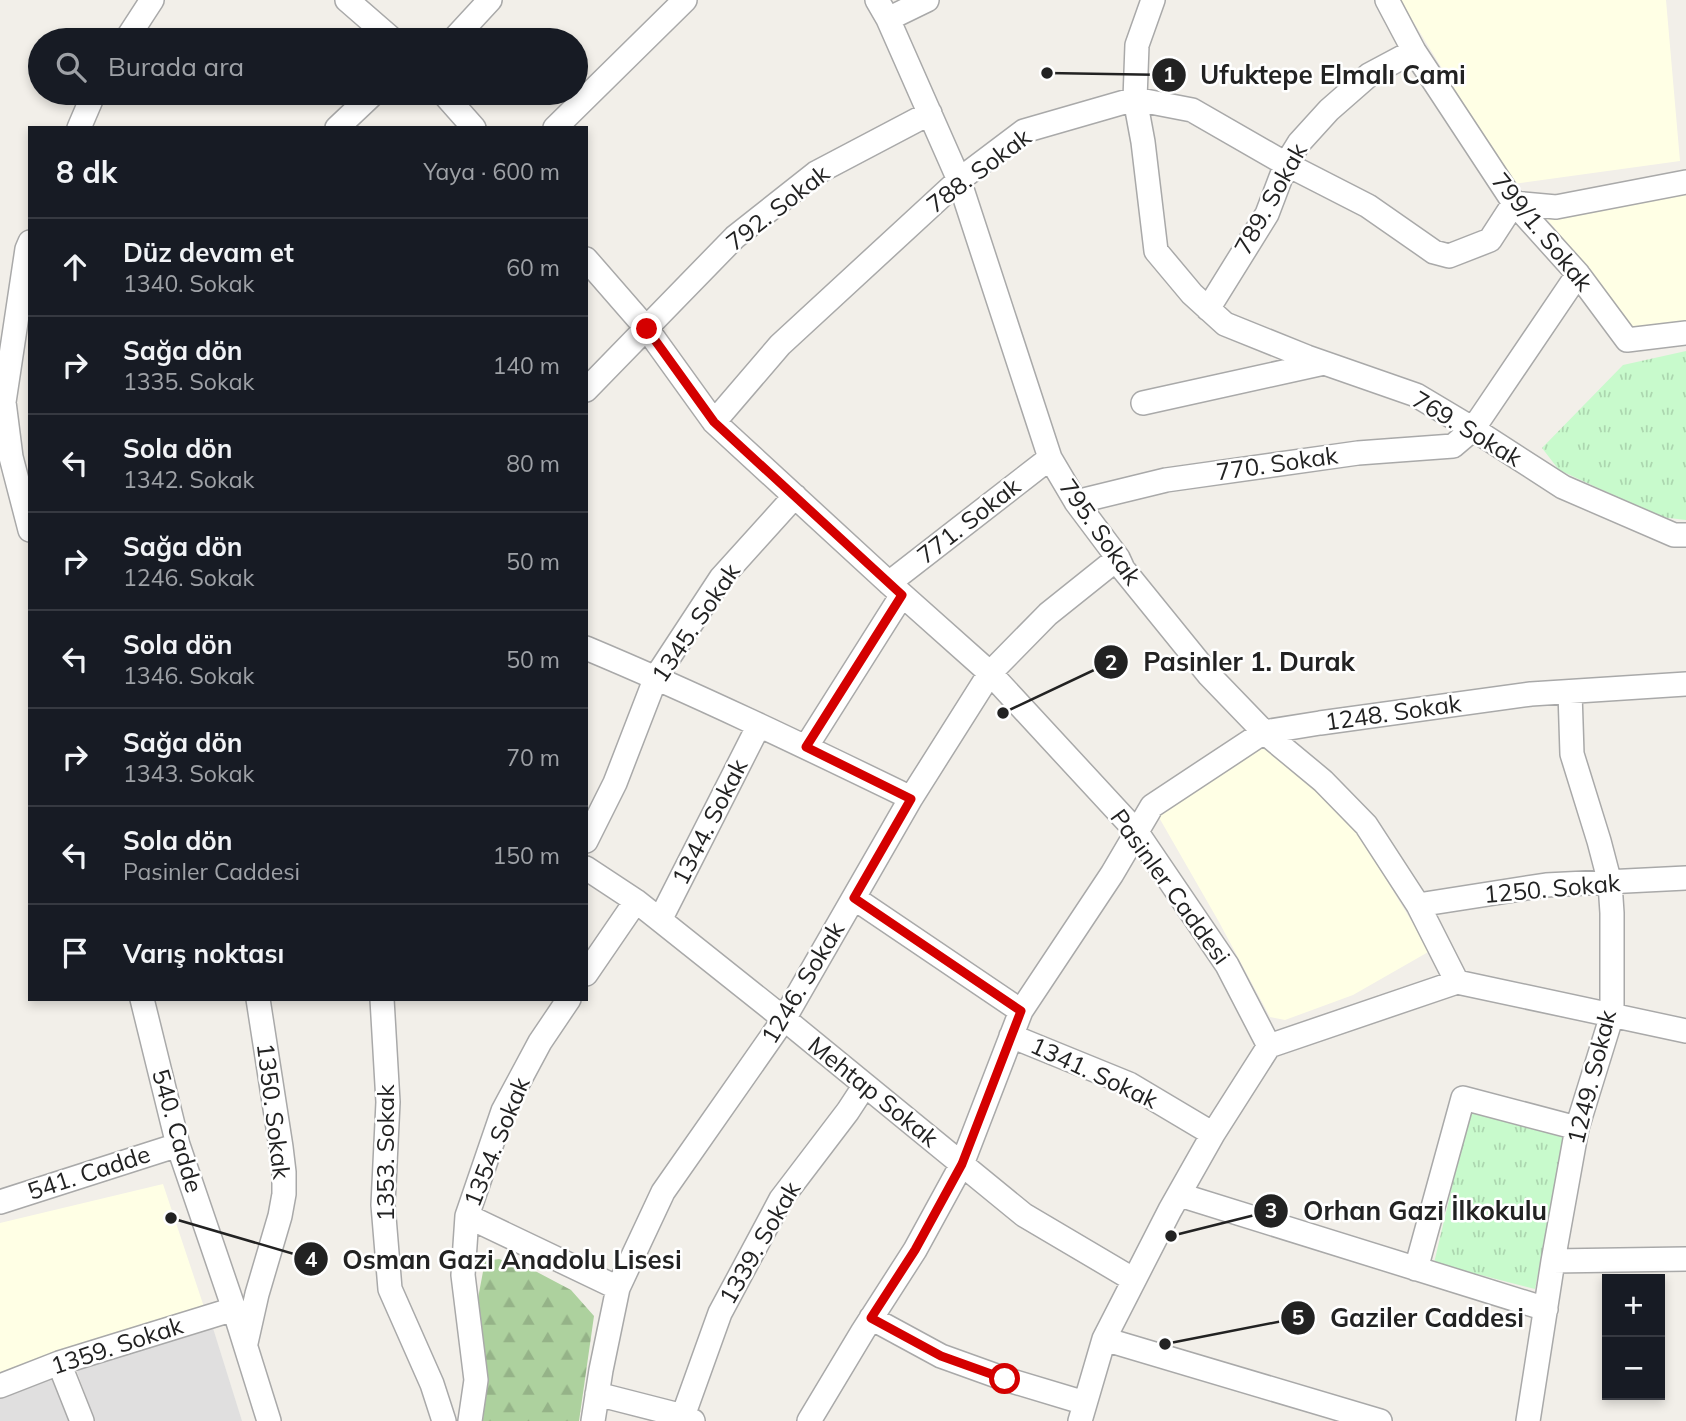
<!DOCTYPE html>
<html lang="tr">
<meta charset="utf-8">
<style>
body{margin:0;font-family:Mulish,sans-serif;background:#242831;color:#f1f3f6}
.controls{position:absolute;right:21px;bottom:21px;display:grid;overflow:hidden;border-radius:0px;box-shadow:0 4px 10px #0003}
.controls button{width:63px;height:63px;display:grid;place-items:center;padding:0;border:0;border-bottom:2px solid #363941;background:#171b24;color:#f1f3f6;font:35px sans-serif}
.stop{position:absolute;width:21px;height:21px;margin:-16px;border:5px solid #d40000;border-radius:50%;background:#fff}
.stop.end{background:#d40000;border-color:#fff;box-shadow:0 2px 7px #0008}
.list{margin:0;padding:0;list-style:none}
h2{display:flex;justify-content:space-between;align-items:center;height:91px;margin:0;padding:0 28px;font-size:30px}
h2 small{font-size:23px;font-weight:400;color:#9ea1a6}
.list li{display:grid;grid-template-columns:46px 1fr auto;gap:21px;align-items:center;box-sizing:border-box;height:98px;padding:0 28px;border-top:2px solid #363941}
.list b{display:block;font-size:26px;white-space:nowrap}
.list p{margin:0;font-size:23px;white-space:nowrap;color:#9ea1a6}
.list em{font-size:23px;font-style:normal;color:#9ea1a6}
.icon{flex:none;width:38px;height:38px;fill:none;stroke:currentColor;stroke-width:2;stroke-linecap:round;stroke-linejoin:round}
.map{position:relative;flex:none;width:1686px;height:1421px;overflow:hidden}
.search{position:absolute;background:#171b24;box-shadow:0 4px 10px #0003;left:28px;top:28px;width:560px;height:77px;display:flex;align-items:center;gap:18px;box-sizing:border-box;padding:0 24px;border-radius:38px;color:#9ea1a6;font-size:26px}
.panel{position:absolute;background:#171b24;box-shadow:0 4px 10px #0003;left:28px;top:126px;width:560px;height:875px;border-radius:0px}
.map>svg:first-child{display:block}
</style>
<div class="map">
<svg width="1686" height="1421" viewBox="0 0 1686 1421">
<defs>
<pattern id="forest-firs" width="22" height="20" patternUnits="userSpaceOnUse" patternTransform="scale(1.75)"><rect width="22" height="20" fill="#add19e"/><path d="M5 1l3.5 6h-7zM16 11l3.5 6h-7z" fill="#95b388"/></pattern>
<pattern id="park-tufts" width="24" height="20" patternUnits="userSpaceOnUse" patternTransform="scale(1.75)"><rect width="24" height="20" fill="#c8facc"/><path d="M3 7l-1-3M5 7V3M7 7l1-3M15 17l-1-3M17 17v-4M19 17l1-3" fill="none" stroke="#acd6af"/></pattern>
</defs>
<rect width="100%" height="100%" fill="#f2efe9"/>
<!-- residential -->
<path fill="#e0dfdf" d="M212,1325L242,1421H95L76,1369Z
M55,1376L71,1421H0V1395Z"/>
<!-- education -->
<path fill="#ffffe5" d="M1400,0H1666L1680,161L1513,184Z
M1686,189V322L1632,329L1582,260L1546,218Z
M1263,746L1301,773L1347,816L1430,951L1353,995L1285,1020L1270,1017L1219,922L1157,814Z
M163,1184L206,1313L0,1381V1223Z"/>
<!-- forest -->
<path fill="url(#forest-firs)" d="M499,1259L537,1272L571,1290L594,1316L579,1421H483L485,1373L476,1309L485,1261Z"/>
<!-- park -->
<path fill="url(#park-tufts)" d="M1686,351V520L1661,517L1559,470L1542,448L1623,365Z
M1470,1111L1565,1137L1535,1289L1434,1263Z"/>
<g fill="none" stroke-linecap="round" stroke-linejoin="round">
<!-- minor casing -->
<g stroke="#a9a9a9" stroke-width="26">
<path id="minor" d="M347,0L393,40
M877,0L888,19L959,180L1050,458L1076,502L1118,558L1123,569L1209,675L1264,732L1323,781L1366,825L1418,905L1457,982
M1153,0L1137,45L1135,99L1143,142L1156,251L1192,294L1225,324L1307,357L1416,395L1473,429L1563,487L1674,535H1686
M1387,0L1414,51L1514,203L1578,274L1627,340L1686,333
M888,19L927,0
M126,40L152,0
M453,40L490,0
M443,93L474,128
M79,128L94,93
M337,128L374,93
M555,128L685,0
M30,242L27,249L4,402L11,457L30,530
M586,259L647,329L714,422L889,583L990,673L1136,831L1227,965L1269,1046
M1208,309L1267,214L1286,164L1299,143L1329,110L1369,75L1414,51
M586,390L735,237L816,173L930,113
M1143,403L1324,363
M714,422L780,345L959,180L1024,131L1135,99L1192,110L1286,164L1368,206L1434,252L1449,256L1490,240L1514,203L1556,207L1686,182
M1076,502L1166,480L1358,453L1453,446L1473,429L1578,274
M889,583L1050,458
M586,648C696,694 804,746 911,798
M806,747L902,595
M586,841L615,783L656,677L721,578L795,496
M586,868L636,901L660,920L793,1026L1024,1215L1134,1280
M854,898L1021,1011
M1418,905L1546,885L1686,878
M660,920L759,725
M586,974L636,901
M142,999L178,1145L234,1309L269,1421
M382,999L388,1102L383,1205L390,1289L432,1384L444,1421
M1011,1036L1129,1084L1213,1134
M1180,1195L1546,1309
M0,1202L178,1145
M467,1216L618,1288
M1553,1261L1686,1259
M1416,1269L1463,1098L1577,1128
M871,1318L941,1356L1005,1379L1085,1403
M1104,1339L1380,1421
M246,1343L257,1294L280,1216L284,1194V1172L281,1147L258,999
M59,1363L82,1421
M0,1386L59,1363L234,1309
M597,1394L683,1416L693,1421
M683,1416L720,1313L781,1199L848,1111L865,1085
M470,1421L476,1380L463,1275L467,1216L503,1111L540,1042L569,999
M593,1421L601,1370L618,1288L663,1192L784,1019L911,798L990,673L1048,614L1118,558
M809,1421L863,1331L915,1250L962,1164L1021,1011L1112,874L1152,806L1264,732L1320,723L1531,694L1686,684
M1080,1421L1104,1339L1170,1210L1213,1134L1269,1046L1457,982L1686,1031
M1528,1421L1553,1261L1577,1128L1612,1015V913L1610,883L1599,841L1572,754L1570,692"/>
</g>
<!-- minor -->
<use href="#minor" stroke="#fff" stroke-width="23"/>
</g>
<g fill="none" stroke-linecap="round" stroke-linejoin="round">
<!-- route -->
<path stroke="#d40000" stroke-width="9" d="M647,329L714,422L902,595L806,747L911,799L854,898L1021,1011L962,1164L915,1250L871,1318L941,1356L1005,1379"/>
</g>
<g text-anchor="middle" stroke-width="5" stroke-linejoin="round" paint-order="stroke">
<!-- street labels -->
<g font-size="24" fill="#222" stroke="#fff">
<text transform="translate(979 171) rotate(-37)" y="8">788. Sokak</text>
<text transform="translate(1271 199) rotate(-61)" y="8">789. Sokak</text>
<text transform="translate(778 208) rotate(-38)" y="8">792. Sokak</text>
<text transform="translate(1542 232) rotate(51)" y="8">799/1. Sokak</text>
<text transform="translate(1467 429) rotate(31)" y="8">769. Sokak</text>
<text transform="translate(1277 464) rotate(-8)" y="8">770. Sokak</text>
<text transform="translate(969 521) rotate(-38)" y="8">771. Sokak</text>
<text transform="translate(1100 532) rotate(55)" y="8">795. Sokak</text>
<text transform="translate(696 623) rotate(-56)" y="8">1345. Sokak</text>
<text transform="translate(1393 713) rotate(-8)" y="8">1248. Sokak</text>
<text transform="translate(710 822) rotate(-63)" y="8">1344. Sokak</text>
<text transform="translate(1170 887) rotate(54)" y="8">Pasinler Caddesi</text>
<text transform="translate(1552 889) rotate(-5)" y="8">1250. Sokak</text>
<text transform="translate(803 983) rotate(-59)" y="8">1246. Sokak</text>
<text transform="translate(1094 1073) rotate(25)" y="8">1341. Sokak</text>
<text transform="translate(1592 1077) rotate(-76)" y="8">1249. Sokak</text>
<text transform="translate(873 1092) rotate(39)" y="8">Mehtap Sokak</text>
<text transform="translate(273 1111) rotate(83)" y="8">1350. Sokak</text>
<text transform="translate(177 1131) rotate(74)" y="8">540. Cadde</text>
<text transform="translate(497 1142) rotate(-68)" y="8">1354. Sokak</text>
<text transform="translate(386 1153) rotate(-90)" y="8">1353. Sokak</text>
<text transform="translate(89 1173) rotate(-18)" y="8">541. Cadde</text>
<text transform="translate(760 1243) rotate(-60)" y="8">1339. Sokak</text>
<text transform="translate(117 1346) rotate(-18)" y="8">1359. Sokak</text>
</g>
</g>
<!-- callouts -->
<path fill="none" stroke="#222" stroke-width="2.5" d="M1047 73L1169 75M1003 713L1111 662M1171 1236L1271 1211M171 1218L311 1259M1165 1344L1298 1318"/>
<g fill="#222" stroke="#fff" stroke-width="2.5">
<circle cx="1047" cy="73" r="7"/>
<circle cx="1003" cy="713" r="7"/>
<circle cx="1171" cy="1236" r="7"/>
<circle cx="171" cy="1218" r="7"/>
<circle cx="1165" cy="1344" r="7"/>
<circle cx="1169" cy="75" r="18"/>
<circle cx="1111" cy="662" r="18"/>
<circle cx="1271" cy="1211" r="18"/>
<circle cx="311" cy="1259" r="18"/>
<circle cx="1298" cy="1318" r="18"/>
</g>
<g font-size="21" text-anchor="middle" font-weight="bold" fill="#fff">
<text x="1169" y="82">1</text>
<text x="1111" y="670">2</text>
<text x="1271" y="1218">3</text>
<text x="311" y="1267">4</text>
<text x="1298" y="1325">5</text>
</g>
<g font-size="26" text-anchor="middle" font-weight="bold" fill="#222" stroke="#fff" stroke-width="5" stroke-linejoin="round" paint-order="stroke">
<text x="1333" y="84">Ufuktepe Elmalı Cami</text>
<text x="1249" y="671">Pasinler 1. Durak</text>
<text x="1425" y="1220">Orhan Gazi İlkokulu</text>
<text x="512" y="1269">Osman Gazi Anadolu Lisesi</text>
<text x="1427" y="1327">Gaziler Caddesi</text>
</g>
</svg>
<div class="controls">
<button>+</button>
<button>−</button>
</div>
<div class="stop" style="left:1005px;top:1379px"></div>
<div class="stop end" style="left:647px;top:329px"></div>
<div class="search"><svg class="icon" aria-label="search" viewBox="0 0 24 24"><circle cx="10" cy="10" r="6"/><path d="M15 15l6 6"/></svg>Burada ara</div>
<section class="panel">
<h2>8 dk<small>Yaya · 600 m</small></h2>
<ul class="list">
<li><svg class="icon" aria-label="ahead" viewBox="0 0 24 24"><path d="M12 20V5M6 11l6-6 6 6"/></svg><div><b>Düz devam et</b><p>1340. Sokak</p></div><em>60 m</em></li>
<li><svg class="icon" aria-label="right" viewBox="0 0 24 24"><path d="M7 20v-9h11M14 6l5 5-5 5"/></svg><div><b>Sağa dön</b><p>1335. Sokak</p></div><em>140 m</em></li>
<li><svg class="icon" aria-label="left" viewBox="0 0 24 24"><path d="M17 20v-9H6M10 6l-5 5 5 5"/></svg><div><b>Sola dön</b><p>1342. Sokak</p></div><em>80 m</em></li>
<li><svg class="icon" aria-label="right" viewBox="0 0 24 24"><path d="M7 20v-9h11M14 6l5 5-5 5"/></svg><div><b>Sağa dön</b><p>1246. Sokak</p></div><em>50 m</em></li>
<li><svg class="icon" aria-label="left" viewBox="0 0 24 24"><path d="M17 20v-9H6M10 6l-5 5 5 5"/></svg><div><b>Sola dön</b><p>1346. Sokak</p></div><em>50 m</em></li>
<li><svg class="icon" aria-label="right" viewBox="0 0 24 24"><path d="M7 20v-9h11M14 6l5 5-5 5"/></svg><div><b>Sağa dön</b><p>1343. Sokak</p></div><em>70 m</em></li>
<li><svg class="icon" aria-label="left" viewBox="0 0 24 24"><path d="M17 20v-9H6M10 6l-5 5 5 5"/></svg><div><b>Sola dön</b><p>Pasinler Caddesi</p></div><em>150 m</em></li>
<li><svg class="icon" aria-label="arrive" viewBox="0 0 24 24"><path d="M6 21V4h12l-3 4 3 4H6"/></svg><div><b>Varış noktası</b></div></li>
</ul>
</section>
</div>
